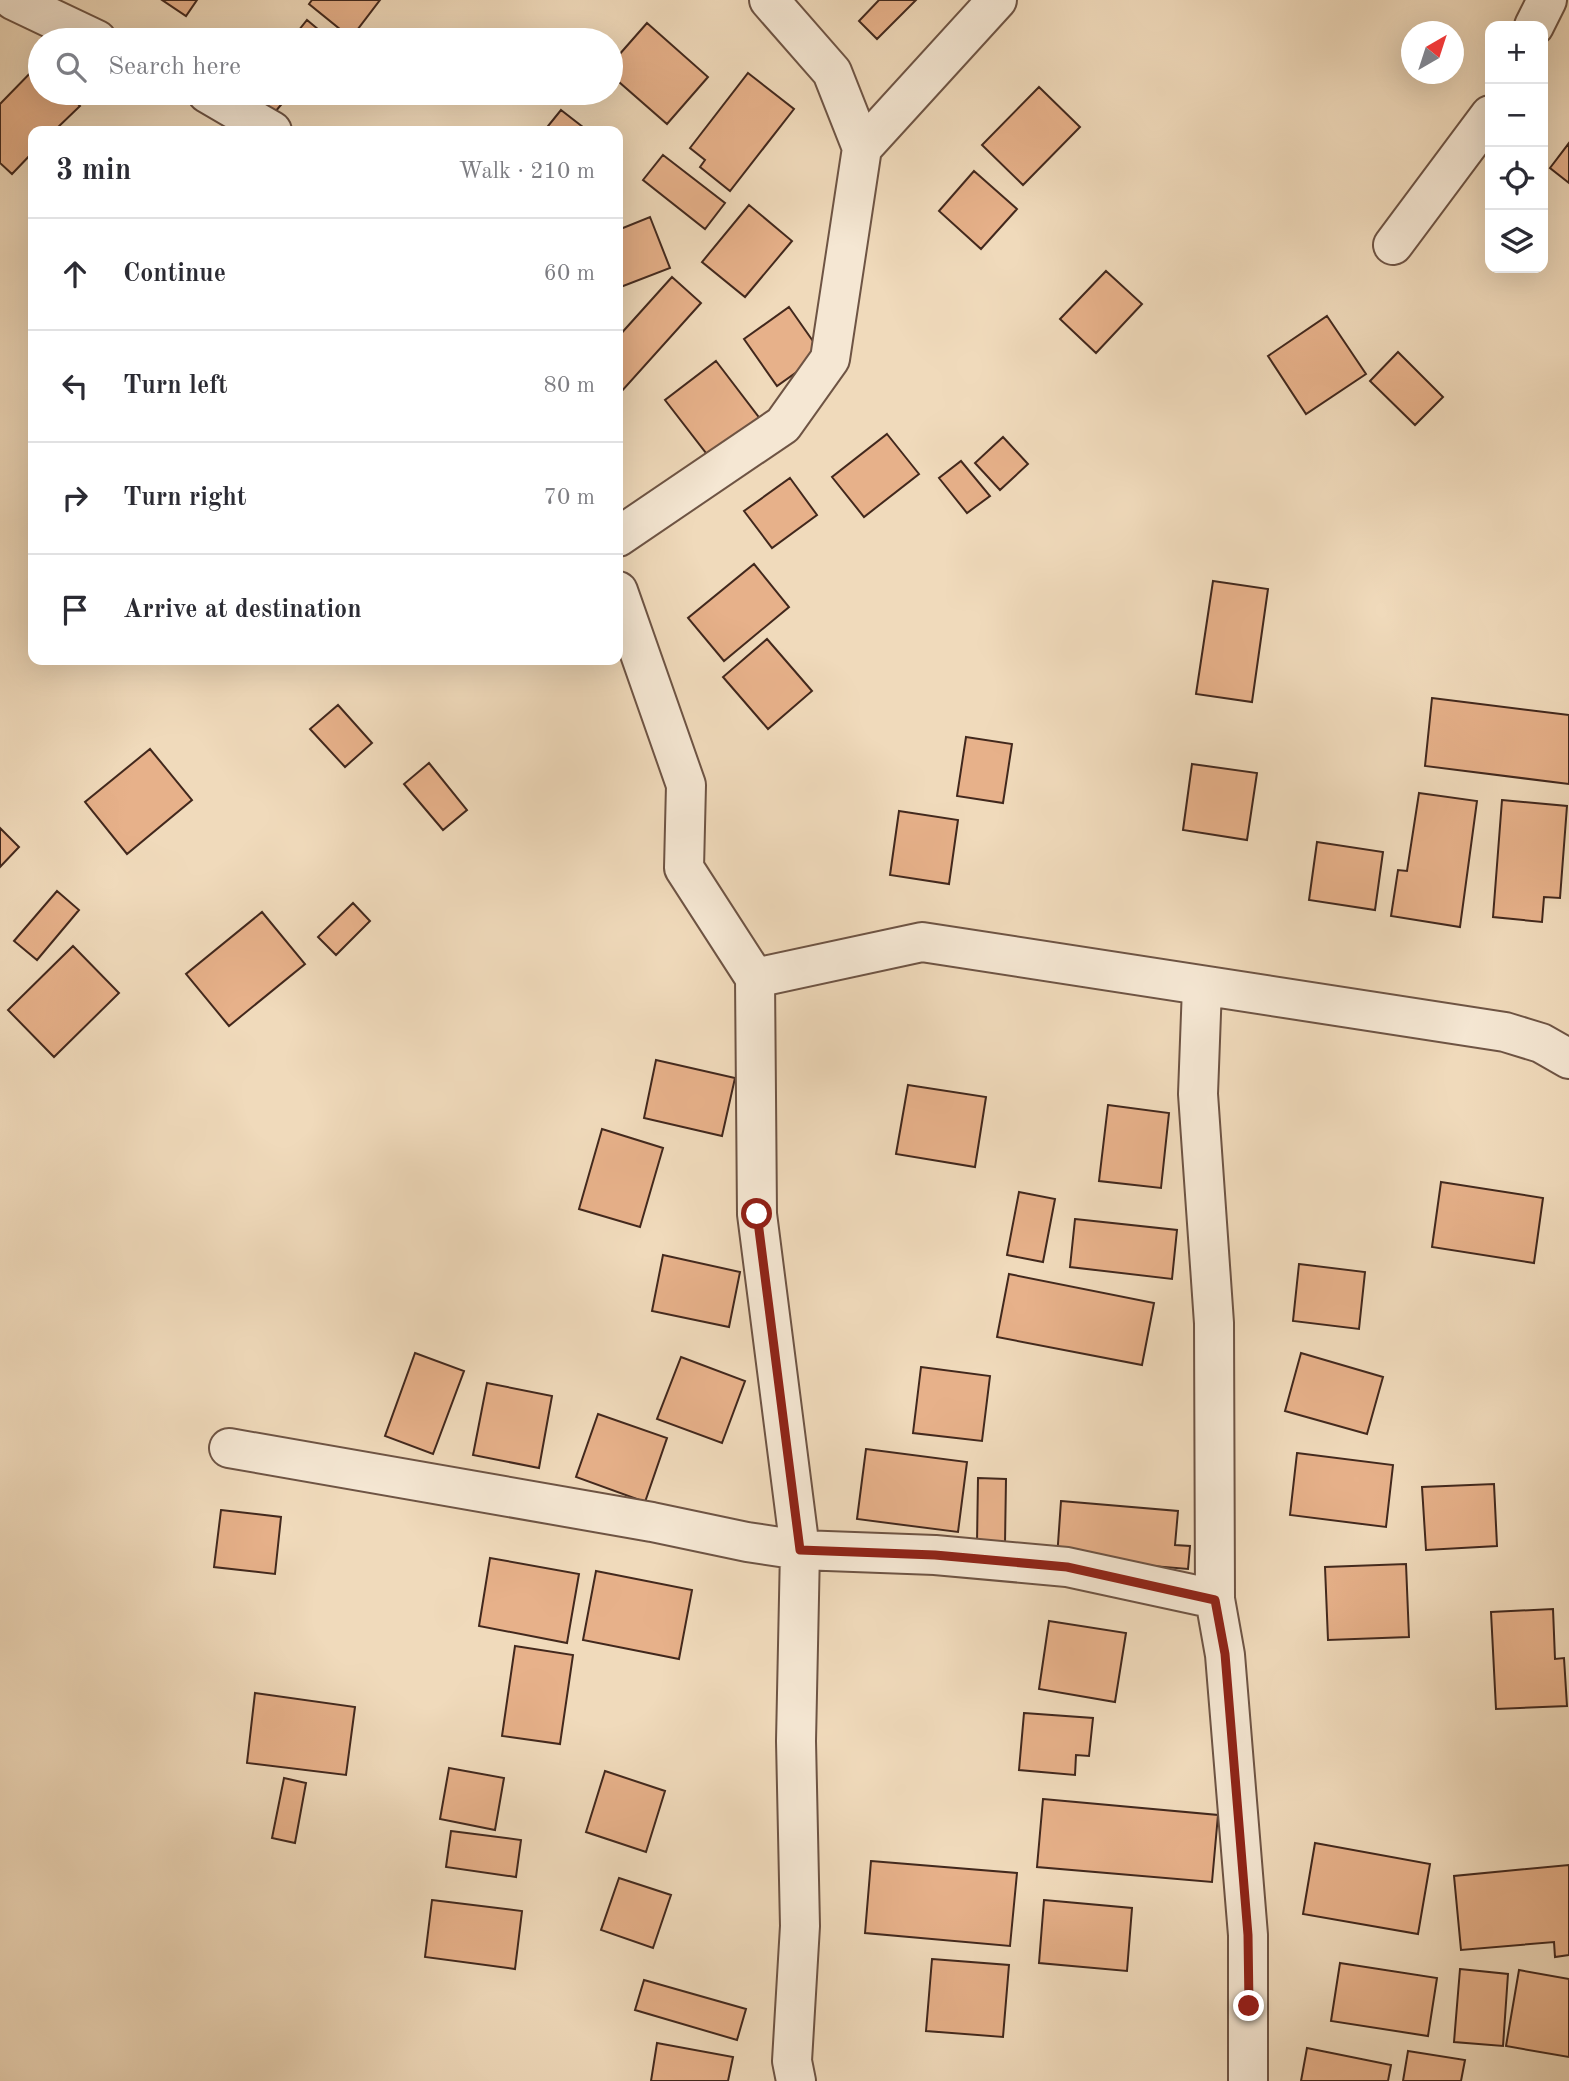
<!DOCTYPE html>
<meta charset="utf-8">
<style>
body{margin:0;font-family:"Old Standard TT",serif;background:#f7f7f7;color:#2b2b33}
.controls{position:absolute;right:21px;top:21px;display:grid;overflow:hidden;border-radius:14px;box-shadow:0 7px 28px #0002}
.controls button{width:63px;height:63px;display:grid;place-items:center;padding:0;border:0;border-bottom:2px solid #e1e1e2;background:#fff;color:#2b2b33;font:35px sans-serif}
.compass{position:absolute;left:1401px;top:21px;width:63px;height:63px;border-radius:50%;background:#fff;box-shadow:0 7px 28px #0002;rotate:39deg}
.stop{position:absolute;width:21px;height:21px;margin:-16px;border:5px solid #8f2418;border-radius:50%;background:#fff}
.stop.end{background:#8f2418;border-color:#fff;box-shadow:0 2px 7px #0008}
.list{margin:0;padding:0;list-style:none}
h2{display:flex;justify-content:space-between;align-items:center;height:91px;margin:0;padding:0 28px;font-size:30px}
h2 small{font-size:23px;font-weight:400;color:#7c7c81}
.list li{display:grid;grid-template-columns:46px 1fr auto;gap:21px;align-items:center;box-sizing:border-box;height:112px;padding:0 28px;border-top:2px solid #e1e1e2}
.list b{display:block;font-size:26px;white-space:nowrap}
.list em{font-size:23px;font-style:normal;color:#7c7c81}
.icon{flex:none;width:38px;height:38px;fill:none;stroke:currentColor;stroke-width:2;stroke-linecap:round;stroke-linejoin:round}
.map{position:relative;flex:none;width:1569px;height:2081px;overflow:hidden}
.search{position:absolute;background:#fff;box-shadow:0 7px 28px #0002;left:28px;top:28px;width:595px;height:77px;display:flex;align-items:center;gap:18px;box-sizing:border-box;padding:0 24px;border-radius:38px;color:#7c7c81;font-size:26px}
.panel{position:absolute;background:#fff;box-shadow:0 7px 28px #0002;left:28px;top:126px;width:595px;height:539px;border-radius:14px}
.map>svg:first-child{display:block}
</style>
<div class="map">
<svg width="1569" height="2081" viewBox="0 0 1569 2081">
<rect width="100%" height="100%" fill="#f0dabb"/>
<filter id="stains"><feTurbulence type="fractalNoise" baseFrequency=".00286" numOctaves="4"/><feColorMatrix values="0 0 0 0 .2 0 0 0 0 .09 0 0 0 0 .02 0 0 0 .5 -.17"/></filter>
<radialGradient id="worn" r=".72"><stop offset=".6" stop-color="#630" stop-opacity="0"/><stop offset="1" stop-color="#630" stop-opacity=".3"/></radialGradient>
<!-- building -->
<path fill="#e7b18a" stroke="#42281d" stroke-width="2" d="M162,0H197L186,16Z
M312,0H380L351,38L309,4Z
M879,0H916L877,39L859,21Z
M307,20L331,40H291Z
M647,23L708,77L667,124L611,75V64Z
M38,65L40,93H67L80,106L54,131H33V152L12,174L0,163V104Z
M748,73L794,109L730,191L700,167L705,160L690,148Z
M1039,87L1080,127L1023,185L982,145Z
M253,93H291L275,112Z
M561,110L588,131H544Z
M1569,143V183L1550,168Z
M663,155L725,203L705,229L643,180Z
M974,171L1017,209L981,249L939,211Z
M749,205L792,241L745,297L702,262Z
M650,217L670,268L618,288V230Z
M1106,271L1142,304L1096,353L1060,319Z
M672,277L701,303L621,392L618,390V337Z
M789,307L822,354L777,386L744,339Z
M1327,316L1366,374L1306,414L1268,356Z
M1398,352L1443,397L1415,425L1370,381Z
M716,361L764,424L713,462L665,400Z
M887,434L919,474L864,517L832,477Z
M1003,437L1028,464L1000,490L975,463Z
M961,461L990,496L967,513L939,478Z
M790,478L817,515L772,548L744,511Z
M754,564L789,607L724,661L688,618Z
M1213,581L1268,589L1252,702L1196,694Z
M767,639L812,691L768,729L723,677Z
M1432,698L1569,715V784L1425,766Z
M338,705L372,743L345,767L310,729Z
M966,737L1012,744L1003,803L957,796Z
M150,749L192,800L127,854L85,802Z
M429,763L467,810L443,830L404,784Z
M1192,764L1257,773L1247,840L1183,830Z
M1419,793L1477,801L1460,927L1391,916L1398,870L1407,871Z
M1502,800L1567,806L1560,898L1544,897L1542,922L1493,917Z
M899,811L958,820L949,884L890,875Z
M0,828L19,847L0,867Z
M1317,842L1383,852L1375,910L1309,900Z
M57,891L79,910L37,960L14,941Z
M353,903L370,921L336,955L318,937Z
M262,912L305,964L229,1026L186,974Z
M73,946L119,993L54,1057L8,1010Z
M656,1060L735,1078L722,1136L644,1118Z
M908,1085L986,1097L975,1167L896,1154Z
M1108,1105L1169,1113L1161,1188L1099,1181Z
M602,1129L663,1148L640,1227L579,1209Z
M1441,1182L1543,1198L1534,1263L1432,1247Z
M1019,1192L1055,1199L1043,1262L1007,1255Z
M1075,1219L1177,1230L1172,1279L1070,1267Z
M663,1255L740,1272L729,1327L652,1311Z
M1299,1264L1365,1272L1359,1329L1293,1321Z
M1009,1274L1154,1303L1142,1365L997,1337Z
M415,1353L464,1371L433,1454L385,1436Z
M1301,1353L1383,1377L1367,1434L1285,1411Z
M681,1357L745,1381L722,1443L657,1419Z
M921,1367L990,1376L982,1441L913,1433Z
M487,1383L552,1396L539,1468L473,1455Z
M598,1414L667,1438L645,1502L576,1477Z
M866,1449L967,1462L958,1532L857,1519Z
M1297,1453L1393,1465L1386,1527L1290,1515Z
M978,1478L1006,1479L1005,1544L977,1543Z
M1494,1484L1497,1546L1426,1550L1422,1487Z
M1061,1501L1178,1511L1175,1545L1190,1546L1188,1569L1057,1558Z
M221,1510L281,1517L275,1574L214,1567Z
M490,1558L579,1574L567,1643L479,1626Z
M1406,1564L1409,1637L1328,1640L1325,1567Z
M596,1571L692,1590L679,1659L583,1640Z
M1553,1609L1555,1659L1564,1658L1567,1706L1496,1709L1491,1612Z
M1049,1621L1126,1633L1115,1702L1039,1689Z
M515,1646L573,1655L560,1744L502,1736Z
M255,1693L355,1707L346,1775L247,1763Z
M1024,1713L1093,1718L1089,1756L1076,1755L1075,1775L1019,1770Z
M449,1768L504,1778L495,1830L440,1819Z
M605,1771L665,1791L646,1852L586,1832Z
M284,1778L306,1783L295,1843L272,1838Z
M1043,1799L1218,1815L1212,1882L1037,1867Z
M451,1831L521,1840L516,1877L446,1867Z
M1315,1843L1430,1864L1418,1934L1303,1914Z
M871,1861L1017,1873L1010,1946L865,1933Z
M1569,1865V1955L1555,1957L1554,1942L1461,1950L1454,1876Z
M619,1878L671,1895L653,1948L601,1930Z
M432,1900L522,1911L515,1969L425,1957Z
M1044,1900L1132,1908L1127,1971L1039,1963Z
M932,1959L1009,1965L1003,2037L926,2031Z
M1340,1963L1437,1978L1428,2036L1331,2021Z
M1460,1969L1508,1974L1503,2046L1454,2042Z
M1519,1970L1569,1979V2057L1506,2046Z
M644,1980L746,2009L737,2040L635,2010Z
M657,2043L733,2057L728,2081H651Z
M1307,2048L1391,2065L1388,2081H1301Z
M1408,2051L1465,2060L1461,2081H1403Z"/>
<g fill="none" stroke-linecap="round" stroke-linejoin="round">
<!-- minor casing -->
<g stroke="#6e5444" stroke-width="42">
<path id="minor" d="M13,0L97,40
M1534,26L1547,0
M207,93L272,131
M862,148L997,0
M1393,245L1490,115
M618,537L783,425L830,359L862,148L832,72L769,0
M618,591L686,785L684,868L755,978L757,1214L800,1550L796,1741L800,1926L792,2061L796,2081
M755,978L922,942L1505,1032L1541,1043L1569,1059
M1202,987L1198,1094L1214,1323L1215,1599L1225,1655L1248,1935V2081
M229,1448L652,1522L747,1542L800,1550L935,1555L1067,1567L1215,1599"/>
</g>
<!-- minor -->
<use href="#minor" stroke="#f5e7d3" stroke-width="38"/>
</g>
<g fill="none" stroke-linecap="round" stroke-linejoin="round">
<!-- route -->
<path stroke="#8f2418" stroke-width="9" d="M757,1214L800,1550L935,1555L1067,1567L1215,1600L1225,1654L1248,1935L1249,2006"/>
</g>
<rect width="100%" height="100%" filter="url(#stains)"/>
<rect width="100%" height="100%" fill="url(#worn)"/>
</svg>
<div class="controls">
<button>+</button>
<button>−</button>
<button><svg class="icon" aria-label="locate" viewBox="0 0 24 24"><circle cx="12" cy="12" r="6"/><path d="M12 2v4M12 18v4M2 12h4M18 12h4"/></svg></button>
<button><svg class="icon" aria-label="layers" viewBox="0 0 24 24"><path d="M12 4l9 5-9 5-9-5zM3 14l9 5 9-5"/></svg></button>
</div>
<svg class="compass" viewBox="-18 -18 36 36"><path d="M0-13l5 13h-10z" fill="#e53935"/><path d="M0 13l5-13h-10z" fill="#7c7c81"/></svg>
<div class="stop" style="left:757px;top:1214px"></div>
<div class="stop end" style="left:1249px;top:2006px"></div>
<div class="search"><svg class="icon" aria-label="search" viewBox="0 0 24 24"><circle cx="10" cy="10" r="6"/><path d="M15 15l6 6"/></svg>Search here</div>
<section class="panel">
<h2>3 min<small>Walk · 210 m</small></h2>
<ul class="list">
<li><svg class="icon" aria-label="ahead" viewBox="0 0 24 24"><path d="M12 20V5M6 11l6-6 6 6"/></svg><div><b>Continue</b></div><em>60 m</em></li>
<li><svg class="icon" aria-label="left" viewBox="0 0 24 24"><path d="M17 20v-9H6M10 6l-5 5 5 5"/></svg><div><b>Turn left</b></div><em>80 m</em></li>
<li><svg class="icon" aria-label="right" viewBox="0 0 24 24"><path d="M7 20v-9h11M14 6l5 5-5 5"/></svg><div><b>Turn right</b></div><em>70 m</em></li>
<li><svg class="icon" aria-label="arrive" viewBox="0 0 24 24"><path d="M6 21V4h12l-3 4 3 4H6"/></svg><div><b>Arrive at destination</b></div></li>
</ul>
</section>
</div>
